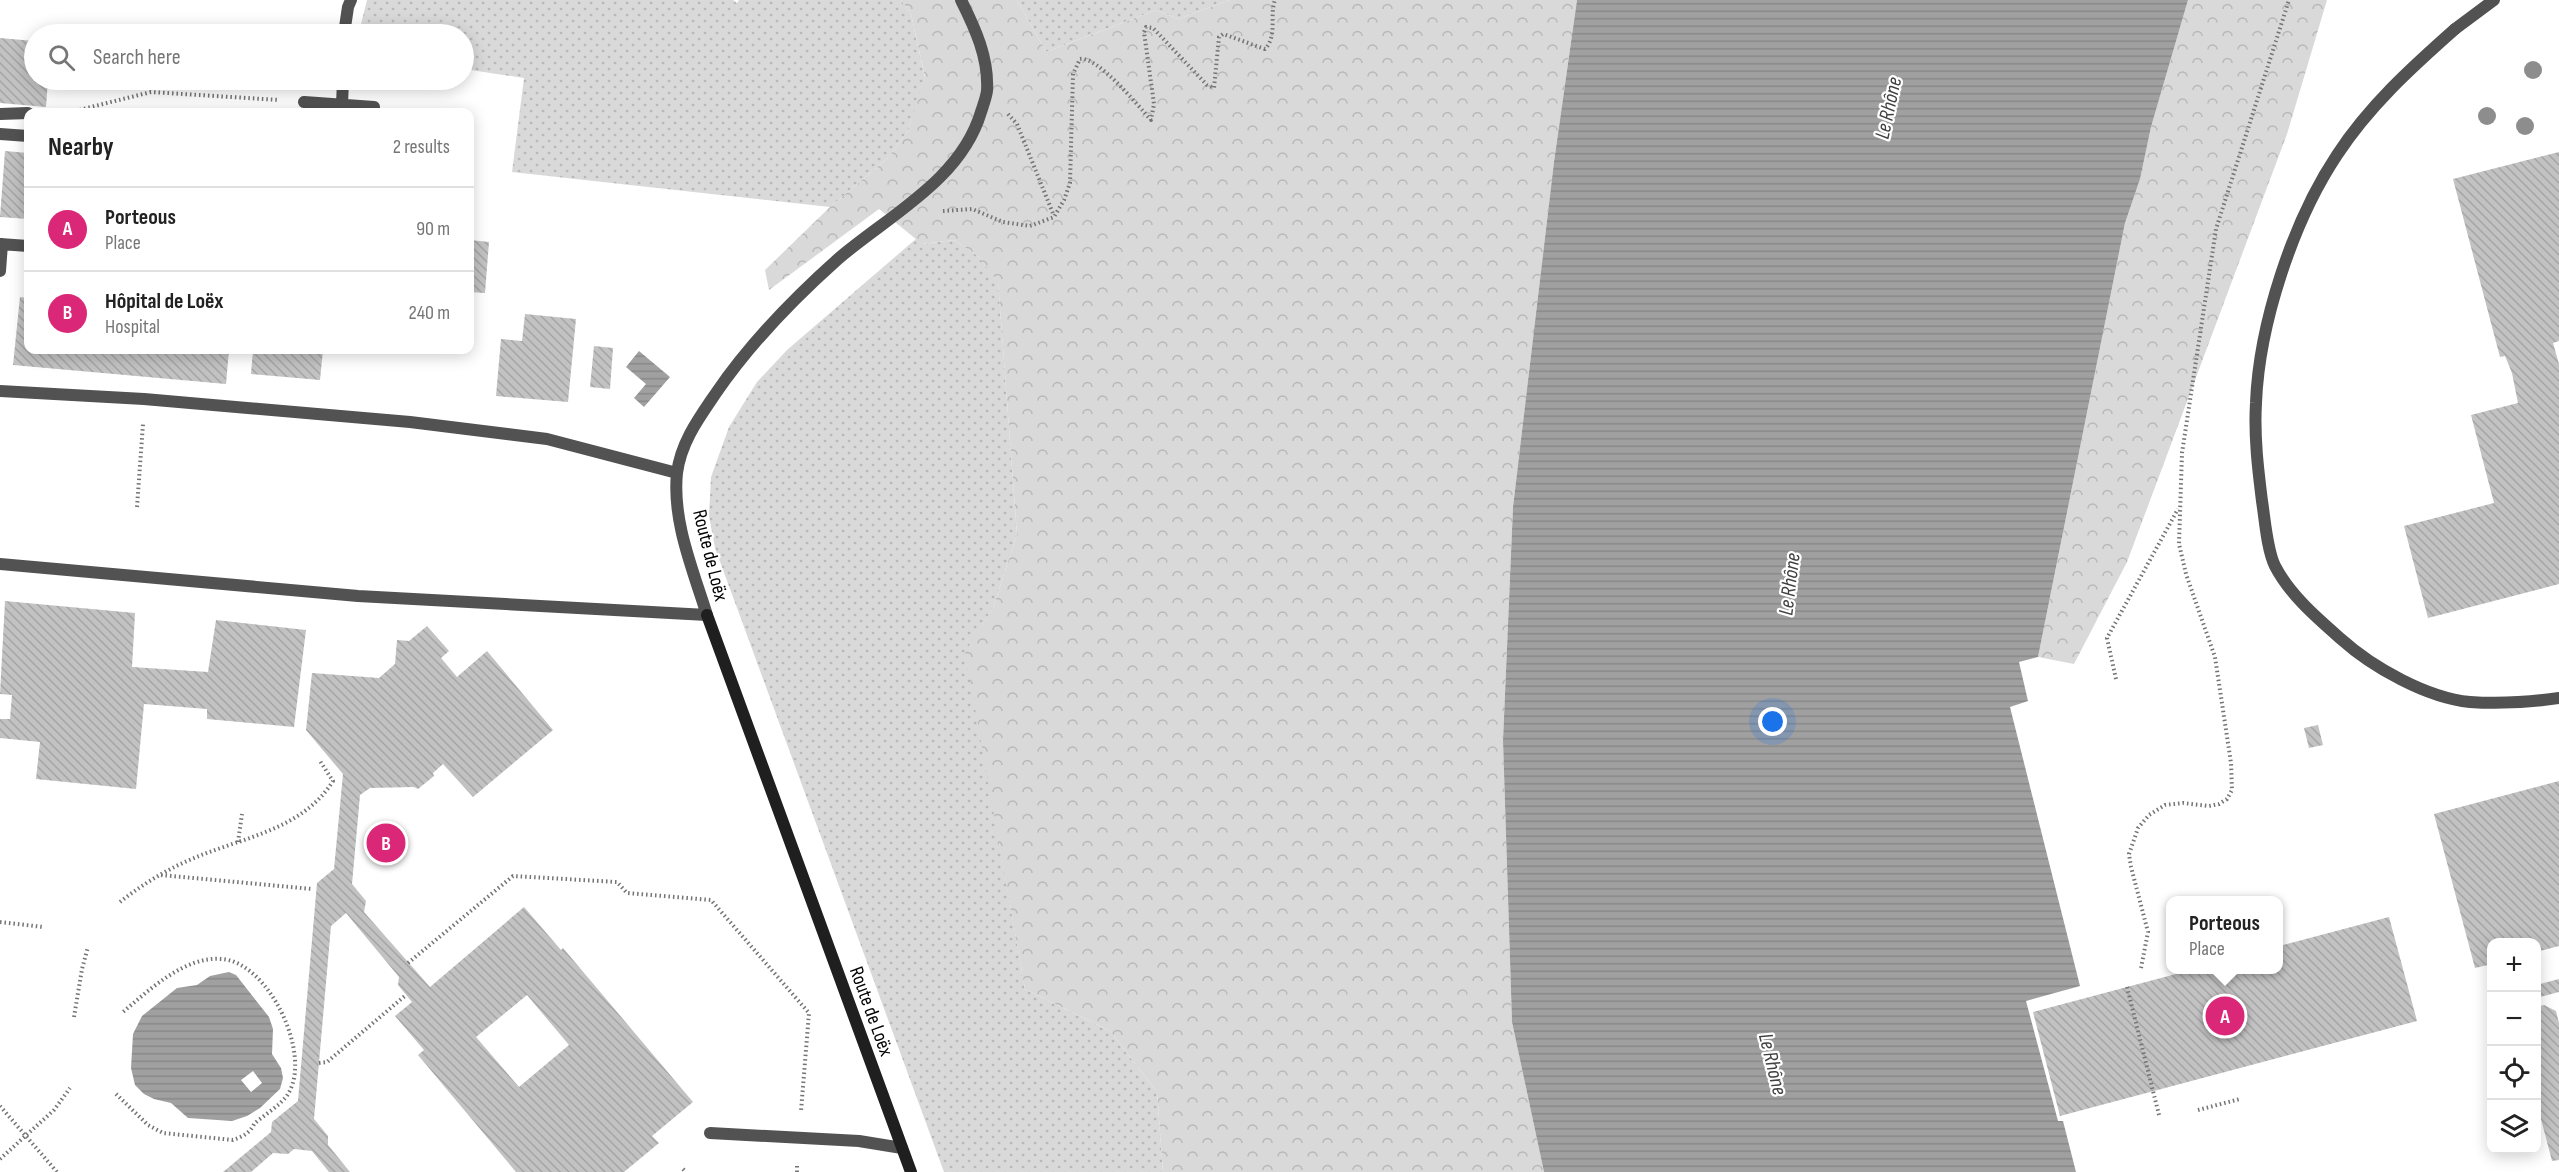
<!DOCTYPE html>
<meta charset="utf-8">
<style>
body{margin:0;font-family:"Sofia Sans Condensed",sans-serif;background:#f6f6f6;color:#222}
.controls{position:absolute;right:18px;bottom:18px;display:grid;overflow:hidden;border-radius:12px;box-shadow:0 3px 15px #0003}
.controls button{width:54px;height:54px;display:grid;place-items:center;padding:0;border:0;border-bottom:2px solid #e0e0e0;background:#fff;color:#222;font:30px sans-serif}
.you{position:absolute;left:1773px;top:722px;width:21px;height:21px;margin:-15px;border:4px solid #fff;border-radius:50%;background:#1a73e8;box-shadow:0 0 0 9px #1a73e833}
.badge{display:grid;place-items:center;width:39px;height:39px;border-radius:50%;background:#db2777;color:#fff;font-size:20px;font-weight:700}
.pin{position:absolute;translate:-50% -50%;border:3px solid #fff;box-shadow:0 2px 6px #0006}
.popup{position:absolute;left:2166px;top:896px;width:117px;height:78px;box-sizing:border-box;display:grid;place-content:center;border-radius:12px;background:#fff;filter:drop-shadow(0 2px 4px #0005);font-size:20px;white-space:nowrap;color:#767676}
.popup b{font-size:22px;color:#222}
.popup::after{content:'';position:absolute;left:50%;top:100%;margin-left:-12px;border:12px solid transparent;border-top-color:#fff}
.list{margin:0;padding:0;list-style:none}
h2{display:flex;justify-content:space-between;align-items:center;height:78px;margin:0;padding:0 24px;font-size:26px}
h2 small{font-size:20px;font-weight:400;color:#767676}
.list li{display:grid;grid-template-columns:39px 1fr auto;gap:18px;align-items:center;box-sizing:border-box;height:84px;padding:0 24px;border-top:2px solid #e0e0e0}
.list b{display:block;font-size:22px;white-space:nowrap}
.list p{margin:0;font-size:20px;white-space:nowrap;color:#767676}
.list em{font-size:20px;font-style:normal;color:#767676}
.icon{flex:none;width:33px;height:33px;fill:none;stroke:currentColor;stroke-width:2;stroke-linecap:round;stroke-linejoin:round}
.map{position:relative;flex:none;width:2559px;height:1172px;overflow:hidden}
.search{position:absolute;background:#fff;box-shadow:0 3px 15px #0003;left:24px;top:24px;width:450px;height:66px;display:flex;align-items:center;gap:15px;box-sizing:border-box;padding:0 21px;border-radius:33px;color:#767676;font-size:22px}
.panel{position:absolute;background:#fff;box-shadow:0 3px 15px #0003;left:24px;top:108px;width:450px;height:246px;border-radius:12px}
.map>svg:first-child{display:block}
</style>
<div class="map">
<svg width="2559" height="1172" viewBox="0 0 2559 1172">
<defs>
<pattern id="grass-dots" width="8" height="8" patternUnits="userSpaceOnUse" patternTransform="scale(1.5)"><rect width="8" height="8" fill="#d9d9d9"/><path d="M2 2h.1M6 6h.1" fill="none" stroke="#b8b8b8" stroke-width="1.8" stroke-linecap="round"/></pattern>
<pattern id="forest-crowns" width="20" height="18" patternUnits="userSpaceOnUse" patternTransform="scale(1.5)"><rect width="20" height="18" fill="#d9d9d9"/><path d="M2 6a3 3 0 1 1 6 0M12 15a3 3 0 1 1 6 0" fill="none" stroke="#b8b8b8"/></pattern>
<pattern id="water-rules" width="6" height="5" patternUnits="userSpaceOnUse" patternTransform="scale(1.5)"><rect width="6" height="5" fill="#a0a0a0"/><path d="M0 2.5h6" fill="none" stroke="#888"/></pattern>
<pattern id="building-back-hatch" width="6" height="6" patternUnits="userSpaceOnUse" patternTransform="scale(1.5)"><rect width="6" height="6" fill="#c2c2c2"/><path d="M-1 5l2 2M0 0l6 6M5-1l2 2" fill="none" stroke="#a5a5a5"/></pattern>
</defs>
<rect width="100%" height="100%" fill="#fff"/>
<!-- grass -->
<path fill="url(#grass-dots)" d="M367,0H733L737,3L739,0H901L911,14L925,78L918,101L908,131L888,158L830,207L512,172L524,78L464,69V34H361V24Z
M1017,0H1230L1178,19L1156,10L1046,52Z
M917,238L923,244L954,240L978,256L998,281L1017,534L993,608L966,652L1025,989L1110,1031L1157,1092L1163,1172H944L715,548L709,516L711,477L729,427L757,382L787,350Z"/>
<!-- forest -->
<path fill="url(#forest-crowns)" d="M901,0H1017L1046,52L1156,10L1178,19L1230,0H1577L1554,162L1513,507L1503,741L1512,1022L1544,1172H1163L1157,1092L1110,1031L1025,989L965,652L993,608L1017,534L998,282L978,256L954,240L922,244L879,209L769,290L765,270L830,207L888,158L908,131L925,77L911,14Z
M2188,0H2327L2287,134L2127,562L2074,664L2038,657L2125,223L2140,179L2151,127Z"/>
<!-- water -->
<path fill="url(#water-rules)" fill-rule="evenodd" d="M1577,0H2188L2151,127L2140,179L2125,223L2038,657L2019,662L2028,701L2010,707L2080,986L2026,1001L2058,1121H2063L2076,1172H1544L1512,1022L1503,741L1513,507L1554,162Z
M639,351L670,377L644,407L634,398L646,384L626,367Z
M229,972L236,975L269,1017L273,1029L272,1054L281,1068L283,1078L280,1089L260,1108L247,1116L232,1121L188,1118L171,1103L154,1099L144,1094L135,1085L131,1068L133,1034L142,1016L177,988L197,985L210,976ZM253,1071L262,1083L251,1092L241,1080Z"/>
<!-- building -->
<path fill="url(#building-back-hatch)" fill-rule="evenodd" d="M0,38L34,41V80H48L46,107L0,103Z
M5,151L28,153V219L0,217Z
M2559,152V341L2553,343L2559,364V584L2428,618L2404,526L2494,503L2471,415L2518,403L2512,373L2505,356L2500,357L2453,179Z
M470,240L489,242L485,293L470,292Z
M20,297L28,298V350H229L226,384L13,365Z
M525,314L576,319L568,402L496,396L501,339L522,341Z
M594,346L613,348L610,389L590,387Z
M253,350H323L320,380L251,374Z
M5,601L135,613L132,667L208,672L216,620L306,630L294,727L207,719V709L144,704L136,789L36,779L40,742L0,738V719H10L12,695L0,694Z
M427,626L449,651L441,658L457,677L487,651L553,730L473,797L443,764L433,773L434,776L418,789L414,787L370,788L360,795L352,884L366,901L364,912L430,987L524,907L561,950L563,948L693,1102L652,1136L659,1143L624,1172H516L418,1055L424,1050L395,1016L412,1002L398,985L399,977L346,913L331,926L314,1119L328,1136V1145L350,1172H329L312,1151L294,1149L288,1154L273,1153L251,1172H223L271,1132L272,1122L298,1101L317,883L334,869L343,774L306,730L312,673L379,678L395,664L397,640L409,641ZM527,995L569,1045L519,1087L476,1037Z
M2318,725L2323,745L2309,748L2304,728Z
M2559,781V946L2536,952V942H2492V964L2475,968L2434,814Z
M2389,917L2417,1021L2060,1116L2033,1012L2191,970H2279V946Z
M2559,979V992L2536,998V985Z
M2544,1005L2556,1011L2559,1023V1160L2552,1161L2536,1100V1007Z"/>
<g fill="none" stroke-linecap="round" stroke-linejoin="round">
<!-- path -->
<path stroke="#747474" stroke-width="4" stroke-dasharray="1.5 3" stroke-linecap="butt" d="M71,112L151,92L279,100
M1008,114L1017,124L1054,216
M943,211L972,209L1003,222L1030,226L1054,217L1064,200L1070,183L1073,74L1080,59C1098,56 1139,107 1151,120L1154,104L1144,32L1146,27L1153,28L1207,85L1214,88L1219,37L1223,34L1265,49C1278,35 1269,16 1275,0
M137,507L143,424
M2116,679L2107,638L2178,509
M238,842L242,814
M161,875L312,889
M120,902C144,883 171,867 199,856C246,837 304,828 333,781L320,761
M0,922L43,927
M408,963L513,876L617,882L627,893L711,900L809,1013L801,1111
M2141,968L2148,932L2131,867L2129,854L2138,828L2149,815L2165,805L2183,803L2209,806L2219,804L2227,799L2232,790L2231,763L2215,657L2186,574L2179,544L2182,453L2216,229L2289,0
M2127,987L2159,1115
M74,1017L82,969L88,947
M319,1063L327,1062L406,995
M116,1094L148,1125L163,1133L233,1140C242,1137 250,1133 254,1124C264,1115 281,1105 288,1094C313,1054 268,961 221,959C185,956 149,990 123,1012
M0,1106L57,1172
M2198,1110L2240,1099
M0,1159L54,1110L70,1088
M683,1169L686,1172
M797,1172V1164"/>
<!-- lane -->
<path stroke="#525252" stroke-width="12" d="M2455,29C2411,68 2369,106 2337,155C2293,221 2259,324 2256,403C2254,436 2258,469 2262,501C2265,520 2267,550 2275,566C2290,595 2317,618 2341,639C2372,667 2427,698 2470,702C2498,704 2531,702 2559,698
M344,34L348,7L351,0
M304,102L374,107L373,112
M342,105L343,80
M0,114L28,113
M0,134L28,136
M0,244L28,246
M0,271L2,244
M710,1133L859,1141L902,1148"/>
<!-- street -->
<path stroke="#525252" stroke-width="12" d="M2455,29L2494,0
M0,391L144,399L410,422L547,439L677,473
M0,564L358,596L707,615C693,570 672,521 677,473C681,442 699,418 716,393C751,342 792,300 838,259C888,216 961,180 981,112C983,106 986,98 987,91C989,58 975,28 961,0"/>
<!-- secondary -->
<path stroke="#1f1f1f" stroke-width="12" d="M707,615L911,1172"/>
</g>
<!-- trees -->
<g fill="#8d8d8d">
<circle cx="2533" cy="70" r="9"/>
<circle cx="2487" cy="116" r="9"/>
<circle cx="2525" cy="126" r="9"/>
</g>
<g text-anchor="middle" stroke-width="4.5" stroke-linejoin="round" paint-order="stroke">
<!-- street labels -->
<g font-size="20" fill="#000" stroke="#fff">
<text transform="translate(711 555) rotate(76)" y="7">Route de Loëx</text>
<text transform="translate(872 1011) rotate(70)" y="7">Route de Loëx</text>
</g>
<!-- water labels -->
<g font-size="21" font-style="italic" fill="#414141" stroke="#fff">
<text transform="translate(1888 108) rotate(-78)" y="7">Le Rhône</text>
<text transform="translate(1789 584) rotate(-83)" y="7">Le Rhône</text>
<text transform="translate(1773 1064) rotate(76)" y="7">Le Rhône</text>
</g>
</g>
</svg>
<div class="controls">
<button>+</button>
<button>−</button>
<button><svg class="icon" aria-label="locate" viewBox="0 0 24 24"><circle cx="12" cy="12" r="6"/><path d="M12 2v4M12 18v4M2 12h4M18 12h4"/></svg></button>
<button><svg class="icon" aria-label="layers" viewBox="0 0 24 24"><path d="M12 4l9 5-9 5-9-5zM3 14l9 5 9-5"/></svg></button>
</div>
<div class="you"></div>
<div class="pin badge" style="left:2225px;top:1016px">A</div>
<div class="popup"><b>Porteous</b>Place</div>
<div class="pin badge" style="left:386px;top:843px">B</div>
<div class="search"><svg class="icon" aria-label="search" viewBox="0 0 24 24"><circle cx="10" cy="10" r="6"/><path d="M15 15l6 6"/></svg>Search here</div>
<section class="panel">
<h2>Nearby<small>2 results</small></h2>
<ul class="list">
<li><span class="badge">A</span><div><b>Porteous</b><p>Place</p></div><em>90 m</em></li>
<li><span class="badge">B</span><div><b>Hôpital de Loëx</b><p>Hospital</p></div><em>240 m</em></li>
</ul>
</section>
</div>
